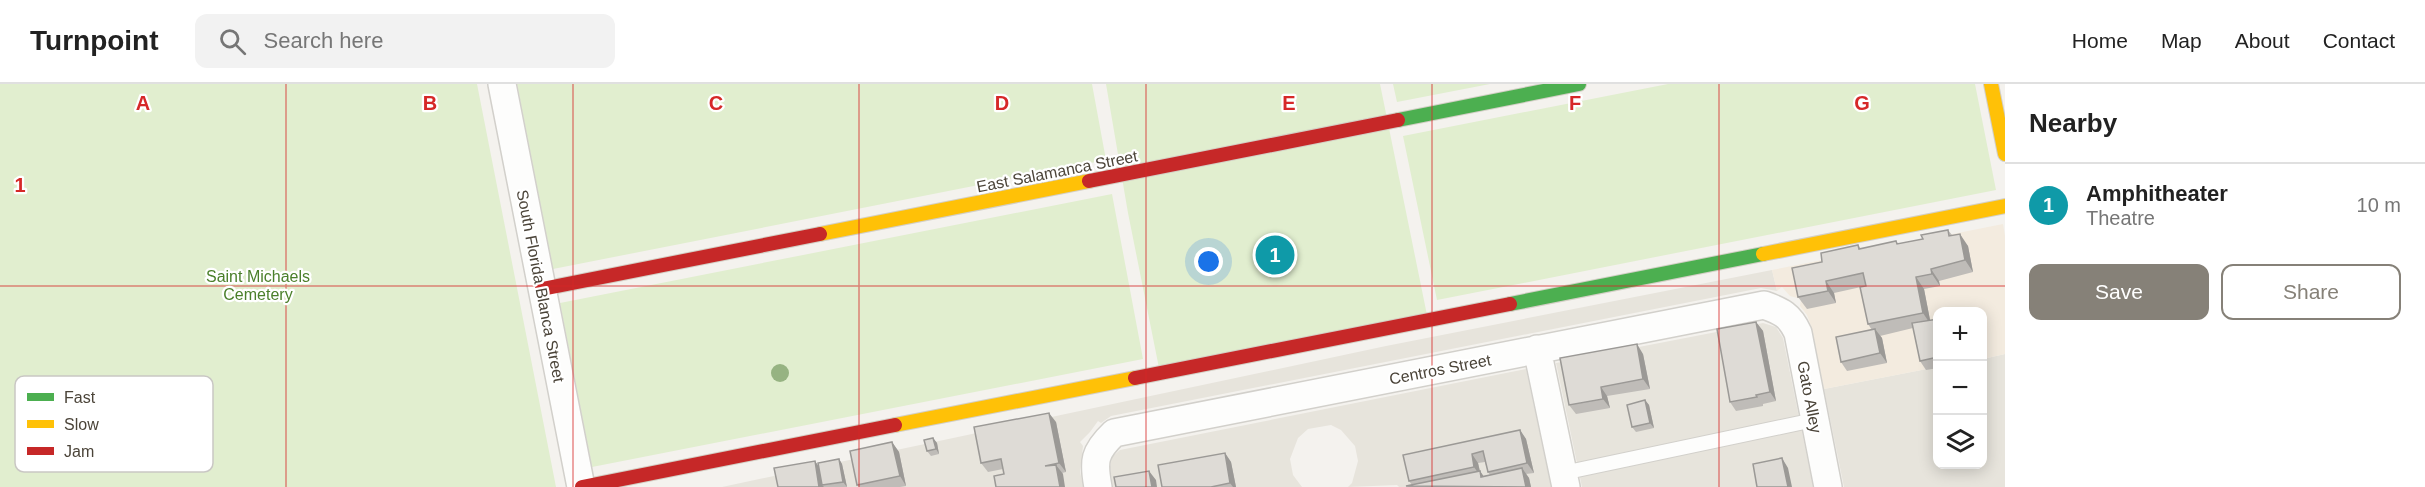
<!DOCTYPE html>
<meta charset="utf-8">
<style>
body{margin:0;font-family:Helvetica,sans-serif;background:#f2f2f2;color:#222}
.controls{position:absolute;right:18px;bottom:18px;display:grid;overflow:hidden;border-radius:12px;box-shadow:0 3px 15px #0003}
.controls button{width:54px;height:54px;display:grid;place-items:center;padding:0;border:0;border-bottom:2px solid #e0e0e0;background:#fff;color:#222;font:30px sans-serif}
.you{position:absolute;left:1209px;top:178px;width:21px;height:21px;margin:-15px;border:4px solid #fff;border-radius:50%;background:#1a73e8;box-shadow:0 0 0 9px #1a73e833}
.badge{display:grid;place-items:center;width:39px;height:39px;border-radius:50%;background:#868178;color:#fff;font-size:20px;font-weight:700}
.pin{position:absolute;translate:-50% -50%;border:3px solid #fff;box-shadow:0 2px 6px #0006}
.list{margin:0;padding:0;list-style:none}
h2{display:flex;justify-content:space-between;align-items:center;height:78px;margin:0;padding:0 24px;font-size:26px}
h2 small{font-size:20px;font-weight:400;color:#767676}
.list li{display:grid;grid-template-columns:39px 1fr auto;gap:18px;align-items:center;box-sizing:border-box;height:84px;padding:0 24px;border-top:2px solid #e0e0e0}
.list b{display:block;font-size:22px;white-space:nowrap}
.list p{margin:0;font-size:20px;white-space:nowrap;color:#767676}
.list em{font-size:20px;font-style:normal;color:#767676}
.actions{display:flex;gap:12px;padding:18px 24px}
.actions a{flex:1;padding:14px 0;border:2px solid #868178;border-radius:12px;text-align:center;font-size:21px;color:#868178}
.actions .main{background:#868178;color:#fff}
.icon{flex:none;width:33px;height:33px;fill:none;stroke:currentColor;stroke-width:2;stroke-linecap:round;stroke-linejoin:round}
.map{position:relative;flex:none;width:2005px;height:403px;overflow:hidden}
header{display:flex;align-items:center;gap:36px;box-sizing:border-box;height:84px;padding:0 30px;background:#fff;border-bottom:2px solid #e0e0e0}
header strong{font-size:28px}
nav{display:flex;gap:33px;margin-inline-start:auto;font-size:21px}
.search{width:420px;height:54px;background:#f2f2f2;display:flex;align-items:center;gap:15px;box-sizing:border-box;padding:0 21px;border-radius:12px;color:#767676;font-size:22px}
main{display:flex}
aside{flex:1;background:#fff}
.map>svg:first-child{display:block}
</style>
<header>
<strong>Turnpoint</strong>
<div class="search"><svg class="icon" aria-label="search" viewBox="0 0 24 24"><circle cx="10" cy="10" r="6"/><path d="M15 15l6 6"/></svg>Search here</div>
<nav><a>Home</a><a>Map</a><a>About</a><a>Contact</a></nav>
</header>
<main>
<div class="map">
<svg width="2005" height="403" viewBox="0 0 2005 403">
<rect width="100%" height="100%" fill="#f4f2ee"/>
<!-- residential -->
<path fill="#e7e4dc" d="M1772,186L1777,207L1761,204L1111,332L1101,339L1098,337L1090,348L1080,358L1083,362L1080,387L1083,403H722L1386,262Z
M1763,239L1776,243L1783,254L1813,403H1582L1556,279Z
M2005,270V403H1844L1824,305L1937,283L1938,380H1982L1983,275Z
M1526,285L1551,403H1399L1397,401L1348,403L1352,399L1358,377L1355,362L1341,346L1331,341L1308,345L1298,354L1290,375L1293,391L1302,403H1113L1110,383L1112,373L1120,366Z"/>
<!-- commercial -->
<path fill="#f3ebdf" d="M2003,140L2005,152V270L1983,275L1982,228H1938L1937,283L1824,305L1812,245L1807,231L1800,222L1801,215L1790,212L1782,203L1777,207L1772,186Z"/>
<!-- green -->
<path fill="#e1eecf" d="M0,0H477L556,403H0Z
M517,0H1092L1106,76L553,185Z
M1106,0H1380L1428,236L1160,289L1128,129Z
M1393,0H1490L1397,18Z
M1668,0H1975L1996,106L1437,216L1403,52Z
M1112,110L1143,275L592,383L560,219Z"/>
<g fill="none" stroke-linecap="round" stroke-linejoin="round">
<!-- lane casing -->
<g stroke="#d2d0cb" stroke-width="16">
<path id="lane" d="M1563,389L1814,336"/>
</g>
<!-- street casing -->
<g stroke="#d2d0cb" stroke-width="30">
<path id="street" d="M502,0L581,403
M1537,265L1566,403
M1098,403C1093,377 1094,368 1114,349L1764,221C1781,227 1790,231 1798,249L1828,403"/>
</g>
<!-- fast casing -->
<g stroke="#d3cfc5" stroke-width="16">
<path id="fast" d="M1398,36L1579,0
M1510,220L1763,170"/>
</g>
<!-- slow casing -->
<g stroke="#d3cfc5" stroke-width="16">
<path id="slow" d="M1991,0L2005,70
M820,150L1089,97
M1763,170L2005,122
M895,341L1135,294"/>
</g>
<!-- jam casing -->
<g stroke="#d3cfc5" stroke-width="16">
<path id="jam" d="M1089,97L1398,36
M542,205L820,150
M1135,294L1510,220
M582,403L895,341"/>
</g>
<!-- lane -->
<use href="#lane" stroke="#fdfdfc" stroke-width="14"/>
<!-- street -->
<use href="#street" stroke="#fdfdfc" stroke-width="27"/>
<!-- fast -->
<use href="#fast" stroke="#4caf50" stroke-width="14"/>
<!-- slow -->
<use href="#slow" stroke="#ffc107" stroke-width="14"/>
<!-- jam -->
<use href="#jam" stroke="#c62828" stroke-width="14"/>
</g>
<!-- trees -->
<circle fill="#96b382" cx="780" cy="289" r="9"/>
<!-- wall -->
<path fill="#bfbcb8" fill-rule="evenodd" d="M1948,146L1952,151L1968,162L1973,188L1939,197L1940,202L1924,205L1930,236L1938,235V284L1926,286L1920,277L1913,244L1880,252L1882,254L1887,279L1847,287L1841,278L1872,246L1868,240L1861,203L1834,209L1836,219L1807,225L1798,213L1822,178L1858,161L1861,165L1896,157L1898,160L1923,155Z
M1756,238L1763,247L1776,317L1763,320V322L1736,327L1730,318Z
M1983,251L1986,271H1983Z
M1643,270L1650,305L1607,312L1610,324L1576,330L1569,321Z
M1645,316L1649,321L1654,344L1636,348L1632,343Z
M1056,338L1066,388L1062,389L1063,390H1004L1003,385L988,388L981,379Z
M1520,346L1526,355L1534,389L1526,390L1529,394L1531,403H1406L1412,401L1409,397ZM1485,378L1488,388L1490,391L1483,392L1480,387L1478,379Z
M933,354L937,359L939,370L931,372L927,367Z
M892,358L899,368L906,402L900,403H859L857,401Z
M1225,369L1231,378L1236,403H1162Z
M839,375L842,380L847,403H778L815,377L819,383Z"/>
<!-- shaded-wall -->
<path fill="#9b9996" d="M1960,150L1968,162L1973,188L1965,176Z
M1931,185L1939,197L1940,202L1932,190Z
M1916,193L1924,205L1931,241L1923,229Z
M1826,197L1834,209L1836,219L1828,207Z
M1756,238L1763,247L1776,317L1770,308Z
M1875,245L1882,254L1887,279L1880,269Z
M1983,251L1986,271L1983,265Z
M1637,260L1643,270L1650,305L1643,295Z
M1601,303L1607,312L1610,324L1603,315Z
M1645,316L1649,321L1654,344L1650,339Z
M1049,329L1056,338L1066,388L1059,379Z
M1520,346L1526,355L1534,389L1527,379Z
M933,354L937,359L939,370L936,365Z
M892,358L899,368L906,402L900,392Z
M1225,369L1231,378L1236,403H1233L1230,399Z
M1472,370L1478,379L1480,388V387L1487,397V402L1474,383Z
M1782,374L1788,384L1792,403H1788Z
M839,375L842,380L847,403L843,398Z
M815,377L821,386L822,401L824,403H819Z
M1056,381L1063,390L1065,403H1060Z
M1522,384L1529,394L1531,403H1526Z
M1149,387L1156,396L1157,403H1152Z"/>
<!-- building -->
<path fill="#dedbd6" stroke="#9b9996" stroke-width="1.5" d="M1948,146L1949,152L1960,150L1965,176L1931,185L1932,190L1916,193L1923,229L1868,240L1860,203L1866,202L1863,189L1826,197L1828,207L1798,213L1792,184L1822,178L1821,169L1858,161L1859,165L1896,157L1897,160L1923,155L1921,151Z
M1938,235V273L1920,277L1912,239Z
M1756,238L1770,308L1756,311L1757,313L1730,318L1717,245Z
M1875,245L1880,269L1841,278L1836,253Z
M1637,260L1643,295L1601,303L1603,315L1569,321L1560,274Z
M1645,316L1650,339L1632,343L1627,321Z
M1049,329L1059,379L1045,382L1056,381L1060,403H996L994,392L1004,390L1001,375L981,379L974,343Z
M1520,346L1527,379L1488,388L1483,367L1472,370L1474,383L1409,397L1403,371Z
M933,354L936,365L927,367L924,356Z
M892,358L900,392L857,401L850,367Z
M1225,369L1230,399L1211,403H1162L1158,381Z
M1782,374L1788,403H1757L1753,380Z
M839,375L843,398L822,401L818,379Z
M815,377L819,403H778L774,384Z
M1522,384L1526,403L1406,402L1480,387L1481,393Z
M1149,387L1152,403H1116L1114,393Z"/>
<!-- grid -->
<path fill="none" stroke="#d62828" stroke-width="1.5" stroke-opacity="0.55" d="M286,0V403M573,0V403M859,0V403M1146,0V403M1432,0V403M1719,0V403M0,202H2005"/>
<g text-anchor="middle" stroke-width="4.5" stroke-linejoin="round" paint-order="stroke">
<!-- street labels -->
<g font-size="16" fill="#4b4439" stroke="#fff">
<text transform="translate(1057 87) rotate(-11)" y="6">East Salamanca Street</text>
<text transform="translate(541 202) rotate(79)" y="6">South Florida Blanca Street</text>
<text transform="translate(1440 285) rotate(-11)" y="6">Centros Street</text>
<text transform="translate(1810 313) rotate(79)" y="6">Gato Alley</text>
</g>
<!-- park labels -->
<g font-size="16" fill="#4a7f2a" stroke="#fff">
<text x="258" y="198">Saint Michaels<tspan x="258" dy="18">Cemetery</tspan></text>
</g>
</g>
<!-- legend -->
<rect x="15" y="292" width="198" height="96" rx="9" fill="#fff" stroke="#c9c7c4" stroke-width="1.5"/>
<rect x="27" y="309" width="27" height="8" fill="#4caf50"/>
<rect x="27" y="336" width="27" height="8" fill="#ffc107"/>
<rect x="27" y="363" width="27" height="8" fill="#c62828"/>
<g font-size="16" fill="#4b4439">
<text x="64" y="319">Fast</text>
<text x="64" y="346">Slow</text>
<text x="64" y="373">Jam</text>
</g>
<g font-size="20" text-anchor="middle" font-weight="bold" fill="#d62828" stroke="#fff" stroke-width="4.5" stroke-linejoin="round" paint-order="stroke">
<text x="143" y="26">A</text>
<text x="430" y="26">B</text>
<text x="716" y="26">C</text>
<text x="1002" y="26">D</text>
<text x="1289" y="26">E</text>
<text x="1575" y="26">F</text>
<text x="1862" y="26">G</text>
<text x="20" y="108">1</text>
</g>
</svg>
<div class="controls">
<button>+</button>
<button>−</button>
<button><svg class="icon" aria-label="layers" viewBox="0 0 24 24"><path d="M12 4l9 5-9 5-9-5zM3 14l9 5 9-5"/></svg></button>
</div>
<div class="you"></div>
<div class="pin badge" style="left:1275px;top:171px;background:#0f9aa8">1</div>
</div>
<aside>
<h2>Nearby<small></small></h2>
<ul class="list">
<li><span class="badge" style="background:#0f9aa8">1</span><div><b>Amphitheater</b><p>Theatre</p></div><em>10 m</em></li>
</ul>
<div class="actions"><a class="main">Save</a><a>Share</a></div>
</aside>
</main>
